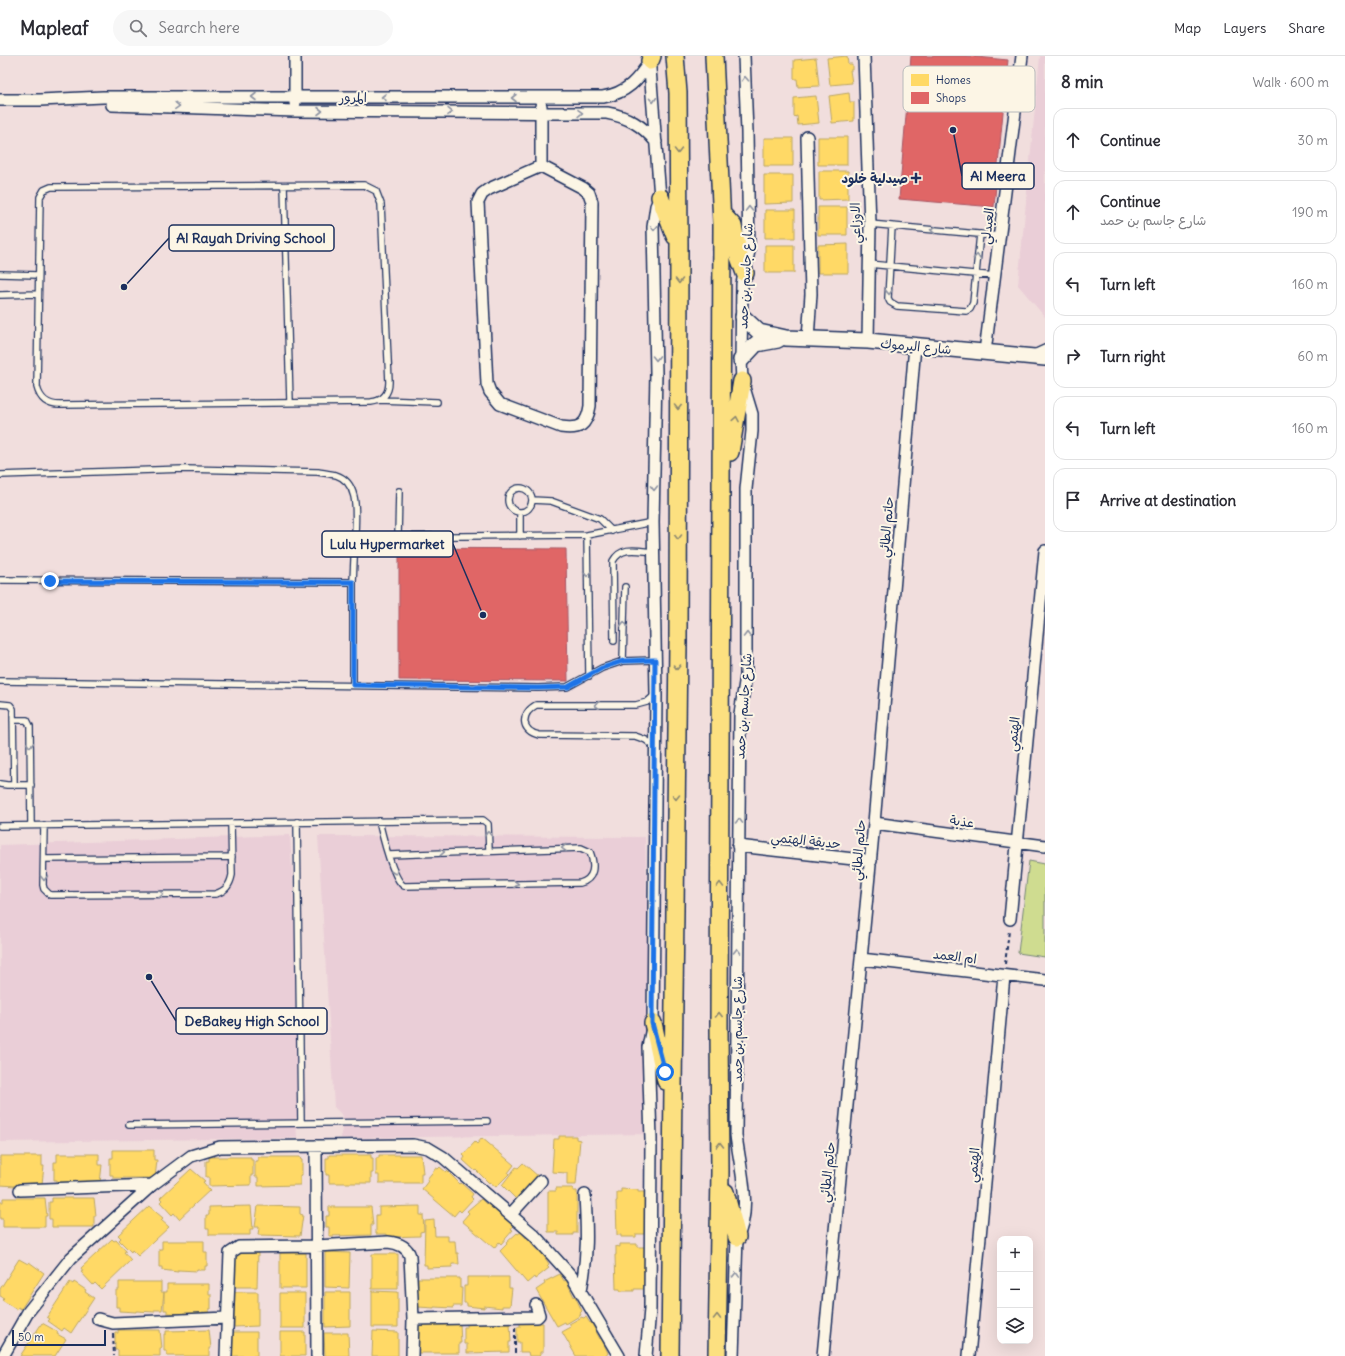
<!DOCTYPE html>
<meta charset="utf-8">
<style>
body{margin:0;font-family:Delius,"Playpen Sans Arabic",sans-serif;background:#f7f7f7;color:#2b2b33}
.controls{position:absolute;right:12px;bottom:12px;display:grid;overflow:hidden;border-radius:8px;box-shadow:0 4px 16px #0002}
.controls button{width:36px;height:36px;display:grid;place-items:center;padding:0;border:0;border-bottom:1px solid #e1e1e2;background:#fff;color:#2b2b33;font:20px sans-serif}
.scale{position:absolute;left:12px;bottom:10px;width:94px;box-sizing:border-box;padding-left:4px;border:2px solid #1b2f5e;border-top:0;font-size:11px;line-height:14px;white-space:nowrap;color:#1b2f5e;-webkit-text-stroke:3px #fcf5e5;paint-order:stroke}
.stop{position:absolute;width:12px;height:12px;margin:-9px;border:3px solid #1a73e8;border-radius:50%;background:#fff}
.stop.end{background:#1a73e8;border-color:#fff;box-shadow:0 1px 4px #0008}
.list{margin:0;padding:0;list-style:none}
h2{display:flex;justify-content:space-between;align-items:center;height:52px;margin:0;padding:0 16px;font-size:17px}
h2 small{font-size:13px;font-weight:400;color:#7c7c81}
.list li{display:grid;grid-template-columns:26px 1fr auto;gap:12px;align-items:center;box-sizing:border-box;height:64px;margin:0 8px 8px;padding:0 8px;border:1px solid #e1e1e2;border-radius:12px}
.list b{display:block;font-size:15px;white-space:nowrap}
.list p{margin:0;font-size:13px;white-space:nowrap;color:#7c7c81}
.list em{font-size:13px;font-style:normal;color:#7c7c81}
.icon{flex:none;width:22px;height:22px;fill:none;stroke:currentColor;stroke-width:2;stroke-linecap:round;stroke-linejoin:round}
.map{position:relative;flex:none;width:1045px;height:1300px;overflow:hidden}
header{display:flex;align-items:center;gap:24px;box-sizing:border-box;height:56px;padding:0 20px;background:#fff;border-bottom:1px solid #e1e1e2}
header strong{font-size:19px}
nav{display:flex;gap:22px;margin-inline-start:auto;font-size:14px}
.search{width:280px;height:36px;background:#f7f7f7;display:flex;align-items:center;gap:10px;box-sizing:border-box;padding:0 14px;border-radius:22px;color:#7c7c81;font-size:15px}
main{display:flex}
aside{flex:1;background:#fff}
.map>svg:first-child{display:block}
</style>
<header>
<strong>Mapleaf</strong>
<div class="search"><svg class="icon" aria-label="search" viewBox="0 0 24 24"><circle cx="10" cy="10" r="6"/><path d="M15 15l6 6"/></svg>Search here</div>
<nav><a>Map</a><a>Layers</a><a>Share</a></nav>
</header>
<main>
<div class="map">
<svg width="1045" height="1300" viewBox="0 0 1045 1300">
<rect width="100%" height="100%" fill="#f1dedd"/>
<filter id="ink" filterUnits="userSpaceOnUse"><feTurbulence type="fractalNoise" baseFrequency=".025" numOctaves="2"/><feDisplacementMap in="SourceGraphic" scale="8" xChannelSelector="R" yChannelSelector="G"/><feConvolveMatrix kernelMatrix="1 2 1 2 8 2 1 2 1" color-interpolation-filters="sRGB"/></filter>
<g filter="url(#ink)">
<!-- built -->
<path fill="#eaced7" d="M1040,0H1045V261L1018,229Z
M290,779L306,1052L296,1062L297,1082L0,1086V789Z
M318,780L645,781L655,1078L341,1082L343,1060L334,1051Z"/>
<!-- park -->
<path fill="#cfdc90" stroke="#758677" d="M1029,805L1045,808V901L1018,897Z"/>
<!-- homes -->
<path fill="#ffd966" stroke="#bba664" d="M847,0L848,8H852V14H850L852,27L830,29L827,2Z
M816,2L819,30L798,31L797,23H794V4Z
M849,37L850,46H854V65L832,67L829,40Z
M816,40L819,67L798,69L797,60L794,61V42Z
M818,81H847V109H818Z
M764,82H793V110H764Z
M819,115H848V143L819,144Z
M764,119H793V147L764,148Z
M818,151H847V179H818Z
M765,154H795V182H765Z
M848,188V217H818V189Z
M765,189H794V217H765Z
M559,1080H576V1083L580,1084L576,1129H567V1117L552,1116L554,1083H559Z
M482,1082L514,1109L508,1117L509,1118L496,1131L490,1126L489,1127L476,1114L475,1115L463,1104L465,1101L463,1099L475,1086L477,1088Z
M113,1094H154V1104H157L155,1122H113V1119H110V1102H113Z
M57,1098H99V1109H102L100,1127H57V1124H54V1106H57Z
M329,1099H371V1102H373V1117H371V1127H329V1119H326V1102H329Z
M379,1099H421L423,1117H421V1127H379V1119H376V1102H379Z
M0,1100H42V1110H44L42,1128L16,1129V1130L0,1129Z
M209,1101H251V1104H253V1119H251V1129L209,1130V1121H206V1105H209Z
M258,1101H300L301,1104H302V1119H300V1129L258,1130V1121H255V1105H258Z
M523,1107L539,1121L518,1145L502,1129L516,1111L518,1112Z
M440,1111L446,1116L447,1115L460,1128L461,1127L473,1138L471,1141L473,1143L461,1156L459,1154L454,1160L422,1133L428,1125L427,1123L436,1112L438,1113Z
M191,1113L205,1125L203,1126L210,1134L179,1163L174,1157L172,1159L160,1146L162,1144L160,1142Z
M556,1132H573V1135H577V1177H573V1179H558V1176H548V1135H556Z
M621,1133L638,1134V1136H646V1178H636V1181H621V1179H617L616,1145H617V1136H621Z
M3,1142H45L47,1160H45V1171H3V1163H0V1146H3Z
M52,1142H94L96,1160H94V1171H52V1163H49V1146H52Z
M481,1143L486,1148L487,1146L501,1160L502,1158L513,1170L511,1173L513,1174L501,1188L499,1186L494,1192L462,1165L469,1157L467,1155Z
M149,1150L163,1162L161,1164L169,1171L138,1200L132,1194L131,1196L119,1184L121,1182L118,1179Z
M251,1150L253,1173H250V1179H209V1173H206V1159H209V1151Z
M258,1150L300,1151V1158L303,1159L300,1180L258,1179L259,1171H255Z
M420,1150V1159H423L424,1175L420,1176V1180L386,1181V1178H376V1159H379V1151Z
M329,1151H371L373,1169H371V1179L329,1180V1171H326V1160H329Z
M434,1164L435,1180H448V1185H455L456,1197H458L459,1208H452V1211L427,1212V1209H424L425,1165Z
M521,1176L526,1182L527,1181L538,1195L540,1194L549,1208L547,1210L549,1212L535,1223L534,1221L527,1227L500,1195L507,1188L506,1187L517,1177L518,1178Z
M112,1183L114,1185L116,1184L126,1195L124,1196L131,1204L101,1233L95,1227L93,1229L81,1216L83,1215L81,1212Z
M162,1185H204V1196H207V1210H205V1214H197V1215L178,1214V1216L162,1214V1211H159V1193H162Z
M620,1188H637V1191H645V1233H634V1235H620V1233H616L615,1199H616V1190L620,1191Z
M325,1196L350,1197L349,1232L325,1231Z
M233,1197H258L257,1231H233Z
M280,1197H306V1232H280Z
M372,1198H398V1233H372Z
M19,1203L28,1208L29,1206L44,1217L21,1253L18,1251L17,1254L2,1244L4,1242L0,1240V1233Z
M560,1218L564,1225L566,1224L574,1241L575,1240L582,1255L580,1257L581,1259L566,1268L565,1266L557,1270L536,1234L545,1228L544,1226Z
M467,1221H509V1232H512L510,1250H502V1252L484,1250V1252L467,1250V1247H464V1230H467Z
M418,1222H460V1232H462L461,1250H453V1252L434,1251V1252L418,1251L415,1230H418Z
M70,1226L73,1228L74,1226L86,1234L85,1236L94,1242L71,1277L64,1272L62,1275L48,1265L50,1263L47,1261Z
M119,1226H161V1236H164L162,1254H154V1256L136,1255V1256L119,1255V1251H116V1234H119Z
M167,1228H209V1238H211V1253H209V1256H202V1258L183,1257V1258L167,1257V1254H164V1236H167Z
M372,1235L398,1236V1271H372Z
M234,1236H258V1270L234,1271Z
M325,1236H350V1270L325,1271Z
M280,1237H305V1272H280Z
M582,1261L583,1262L586,1261L590,1267L591,1266L600,1283L601,1282L608,1297L606,1300H576L562,1276L571,1271L569,1268Z
M42,1267L58,1276L57,1278L66,1283L55,1300H20Z
M520,1267H543V1296H540V1300H529L528,1296H520V1286H517V1271H520Z
M460,1268L461,1287H459V1297H417V1269Z
M467,1268H510L511,1286H509V1296L467,1297V1288H464V1271H467Z
M118,1274H160L162,1292H160V1300H118V1294H115V1277H118Z
M209,1274L211,1292H209V1300H167V1295H164V1278H166V1275Z
M373,1275L398,1276V1300H372Z
M232,1276H257V1300H232Z
M280,1276H305V1300H280Z
M324,1277H348L349,1300H325Z"/>
<!-- shops -->
<path fill="#e06666" stroke="#a55664" d="M911,0H966L1008,4L994,151L899,143Z
M399,492L566,493L568,625L399,624Z"/>
<g fill="none" stroke-linecap="round" stroke-linejoin="round">
<!-- lane casing -->
<g stroke="#1b2f5e" stroke-width="8">
<path id="lane" d="M364,129L376,135L381,148L389,326C389,338 382,345 371,346L60,349C47,349 40,343 37,331L40,141L44,134L51,131Z
M284,130L290,346
M870,168L1000,180
M892,170L888,242L890,246L897,250L966,255L970,253L973,247L980,178
M869,208L995,220
M0,218L38,219
M0,239L38,238
M1034,297L1045,292
M379,344L437,346
M0,419L185,413L318,416C324,417 331,418 336,419C361,427 355,461 355,481L587,479L653,466
M508 444a12 12 0 1 1 24 0a12 12 0 1 1-24 0Z
M532,444L551,445L600,463L612,475
M520,457V480
M587,479L589,620
M398,480L399,435
M0,524L353,526V629
M353,526L355,481
M614,585L613,505C622,489 639,495 654,496
M623,605L625,531
M0,625L538,632L567,631L602,612L623,605L655,604
M0,648L10,649L13,653L14,729
M13,664H27L30,670L31,769
M655,691L646,684L635,680L539,679C521,675 520,658 536,649H636L647,646L655,639
M0,728L7,729H31
M379,765C382,778 393,824 404,830L580,827C595,823 595,809 590,796L581,792L389,799
M297,766L301,1067
M44,769L43,829L44,833L50,839L215,838C226,835 230,829 232,819L231,767
M0,770L483,764L488,768L489,794
M44,803L232,801
M129,1069L487,1065"/>
</g>
<!-- street casing -->
<g stroke="#1b2f5e" stroke-width="14">
<path id="street" d="M295,0V47
M864,0L870,168L868,285
M0,44H40L103,41H603C627,37 638,24 650,5
M112,49L295,55L607,57C628,61 642,69 656,86
M541,50V110
M807,81L811,238L808,283
M541,110L583,132L589,137L592,146L590,350C587,369 580,374 561,371L500,348L490,336L487,328L478,146L482,138L489,133Z
M985,296L1022,0
M874,767L1045,790
M738,790L871,805
M1010,863L1045,495
M861,903L1045,924
M316,1090L317,1300
M20,1134L152,1129
M511,1158L541,1125
M581,1234C588,1200 587,1174 585,1139
M98,1263L113,1267L227,1262
M413,1263L537,1261L539,1259L536,1249
M3,1300L28,1256L71,1202L152,1129L191,1100L220,1091L413,1089L428,1092L443,1101L534,1179L572,1221L619,1300
M226,1300L230,1197L239,1191L316,1190L388,1186C398,1187 407,1190 410,1200L413,1263L412,1300
M646,1300L650,1253L651,1083L648,991L653,967L656,639L653,466L656,317L653,171L656,150L660,141L649,0
M733,1300L737,1181C753,1153 739,1108 736,1079L740,658L746,620V433L752,375V358L742,325L741,304L742,228L749,195L747,76L744,0
M823,1300L874,767L915,290
M969,1300L1004,920"/>
</g>
<!-- secondary casing -->
<g stroke="#1b2f5e" stroke-width="18">
<path id="secondary" d="M743,261L759,276L786,282L868,285L1045,302
M741,304L756,288L778,284"/>
</g>
<!-- primary casing -->
<g stroke="#1b2f5e" stroke-width="20">
<path id="primary" d="M714,0L722,168L719,970L720,1116L717,1300
M650,5L652,0
M660,141L675,180
M722,158L733,170L739,201L745,217
M730,396L742,325
M653,967L666,1025
M725,1136L737,1181
M670,1300L678,586L679,190L678,37L675,0"/>
</g>
<!-- path -->
<path stroke="#1b2f5e" stroke-width="2" stroke-dasharray="4 3" stroke-linecap="butt" d="M1005,908L1009,875
M515,1272V1300
M113,1278L114,1300"/>
<!-- lane -->
<use href="#lane" stroke="#fcf5e5" stroke-width="5.5"/>
<!-- street -->
<use href="#street" stroke="#fcf5e5" stroke-width="11"/>
<!-- secondary -->
<use href="#secondary" stroke="#fcf5e5" stroke-width="15"/>
<!-- primary -->
<use href="#primary" stroke="#fce080" stroke-width="17"/>
</g>
<!-- one-way arrows -->
<defs><path id="oneway-chevron" d="M-2-3.5L2.5 0L-2 3.5" fill="none" stroke-width="1.6" stroke-linecap="round" stroke-linejoin="round"/></defs>
<g stroke="#8c92a2">
<use href="#oneway-chevron" transform="translate(745 23) rotate(-93)"/>
<use href="#oneway-chevron" transform="translate(254 41) rotate(180)"/>
<use href="#oneway-chevron" transform="translate(384 41) rotate(-180)"/>
<use href="#oneway-chevron" transform="translate(514 42) rotate(-180)"/>
<use href="#oneway-chevron" transform="translate(653 44) rotate(86)"/>
<use href="#oneway-chevron" transform="translate(177 50) rotate(3)"/>
<use href="#oneway-chevron" transform="translate(320 55)"/>
<use href="#oneway-chevron" transform="translate(450 56) rotate(1)"/>
<use href="#oneway-chevron" transform="translate(580 57) rotate(-1)"/>
<use href="#oneway-chevron" transform="translate(749 153) rotate(-91)"/>
<use href="#oneway-chevron" transform="translate(654 172) rotate(91)"/>
<use href="#oneway-chevron" transform="translate(933 174) rotate(-174)"/>
<use href="#oneway-chevron" transform="translate(977 201) rotate(-85)"/>
<use href="#oneway-chevron" transform="translate(889 236) rotate(88)"/>
<use href="#oneway-chevron" transform="translate(656 302) rotate(89)"/>
<use href="#oneway-chevron" transform="translate(654 432) rotate(91)"/>
<use href="#oneway-chevron" transform="translate(587 518) rotate(89)"/>
<use href="#oneway-chevron" transform="translate(624 568) rotate(-88)"/>
<use href="#oneway-chevron" transform="translate(747 579) rotate(-90)"/>
<use href="#oneway-chevron" transform="translate(597 649) rotate(180)"/>
<use href="#oneway-chevron" transform="translate(30 689) rotate(89)"/>
<use href="#oneway-chevron" transform="translate(739 765) rotate(-89)"/>
<use href="#oneway-chevron" transform="translate(488 778) rotate(-91)"/>
<use href="#oneway-chevron" transform="translate(564 792) rotate(179)"/>
<use href="#oneway-chevron" transform="translate(442 796) rotate(-3)"/>
<use href="#oneway-chevron" transform="translate(395 816) rotate(71)"/>
<use href="#oneway-chevron" transform="translate(44 822) rotate(90)"/>
<use href="#oneway-chevron" transform="translate(516 828) rotate(-1)"/>
<use href="#oneway-chevron" transform="translate(161 838) rotate(-1)"/>
<use href="#oneway-chevron" transform="translate(737 895) rotate(-89)"/>
<use href="#oneway-chevron" transform="translate(736 1219) rotate(-88)"/>
</g>
<g stroke="#8c886f">
<use href="#oneway-chevron" transform="translate(678 95) rotate(90)"/>
<use href="#oneway-chevron" transform="translate(679 225) rotate(90)"/>
<use href="#oneway-chevron" transform="translate(678 351) rotate(90)"/>
<use href="#oneway-chevron" transform="translate(736 363) rotate(-80)"/>
<use href="#oneway-chevron" transform="translate(678 481) rotate(90)"/>
<use href="#oneway-chevron" transform="translate(677 611) rotate(90)"/>
<use href="#oneway-chevron" transform="translate(676 741) rotate(91)"/>
<use href="#oneway-chevron" transform="translate(720 829) rotate(-90)"/>
<use href="#oneway-chevron" transform="translate(719 959) rotate(-90)"/>
<use href="#oneway-chevron" transform="translate(720 1089) rotate(-90)"/>
<use href="#oneway-chevron" transform="translate(717 1261) rotate(-89)"/>
</g>
</g>
<g fill="none" stroke-linecap="round" stroke-linejoin="round" filter="url(#ink)">
<!-- route -->
<path stroke="#1a73e8" stroke-width="5" d="M50,525L353,526V629L538,632L568,631L602,612L623,605L655,604L652,967L665,1016"/>
</g>
<!-- markers -->
<path fill="#1b2f5e" stroke="#fcf5e5" stroke-width="1.5" d="M914 116h4v4h4v4h-4v4h-4v-4h-4v-4h4z"/>
<g text-anchor="middle" stroke-width="4" stroke-linejoin="round" paint-order="stroke">
<!-- street labels -->
<g font-size="13" fill="#1b2f5e" stroke="#fcf5e5">
<text x="353" y="46">المرور</text>
<text transform="translate(855 167) rotate(-91)" y="5">الاوزاعي</text>
<text transform="translate(987 170) rotate(-83)" y="5">العبدلي</text>
<text transform="translate(745 220) rotate(-87)" y="5">شارع جاسم بن حمد</text>
<text transform="translate(916 290) rotate(5)" y="5">شارع اليرموك</text>
<text transform="translate(886 471) rotate(-85)" y="5">حاتم الطائي</text>
<text transform="translate(743 650) rotate(-86)" y="5">شارع جاسم بن حمد</text>
<text transform="translate(1013 678) rotate(-84)" y="5">الهتمي</text>
<text transform="translate(962 765) rotate(8)" y="5">عذبة</text>
<text transform="translate(806 784) rotate(6)" y="5">حديقة الهتمي</text>
<text transform="translate(858 794) rotate(-85)" y="5">حاتم الطائي</text>
<text transform="translate(955 900) rotate(7)" y="5">ام العمد</text>
<text transform="translate(737 973) rotate(-90)" y="5">شارع جاسم بن حمد</text>
<text transform="translate(973 1109) rotate(-85)" y="5">الهتمي</text>
<text transform="translate(827 1116) rotate(-84)" y="5">حاتم الطائي</text>
</g>
<!-- poi labels -->
<g font-size="13" font-weight="bold" fill="#1b2f5e" stroke="#fcf5e5" text-anchor="end">
<text x="908" y="127">صيدلية خلود</text>
</g>
</g>
<!-- legend -->
<rect x="903" y="10" width="132" height="46" rx="6" fill="#fcf5e5" stroke="#b8babc" stroke-width="1"/>
<rect x="911" y="18" width="18" height="12" fill="#ffd966"/>
<rect x="911" y="36" width="18" height="12" fill="#e06666"/>
<g font-size="11" fill="#1b2f5e">
<text x="936" y="28">Homes</text>
<text x="936" y="46">Shops</text>
</g>
<!-- callouts -->
<path fill="none" stroke="#1b2f5e" stroke-width="1.5" d="M953 74L962 120M124 231L169 182M483 559L453 488M149 921L176 965"/>
<g fill="#1b2f5e" stroke="#fcf5e5" stroke-width="1.5">
<circle cx="953" cy="74" r="4"/>
<circle cx="124" cy="231" r="4"/>
<circle cx="483" cy="559" r="4"/>
<circle cx="149" cy="921" r="4"/>
</g>
<g fill="#fcf5e5" stroke="#1b2f5e" stroke-width="1.5">
<rect x="962" y="107" width="72" height="26" rx="4"/>
<rect x="169" y="169" width="165" height="26" rx="4"/>
<rect x="322" y="475" width="131" height="26" rx="4"/>
<rect x="176" y="952" width="151" height="26" rx="4"/>
</g>
<g font-size="14" text-anchor="middle" font-weight="bold" fill="#1b2f5e">
<text x="998" y="125">Al Meera</text>
<text x="251" y="187">Al Rayah Driving School</text>
<text x="387" y="493">Lulu Hypermarket</text>
<text x="252" y="970">DeBakey High School</text>
</g>
</svg>
<div class="controls">
<button>+</button>
<button>−</button>
<button><svg class="icon" aria-label="layers" viewBox="0 0 24 24"><path d="M12 4l9 5-9 5-9-5zM3 14l9 5 9-5"/></svg></button>
</div>
<div class="scale">50 m</div>
<div class="stop" style="left:665px;top:1016px"></div>
<div class="stop end" style="left:50px;top:525px"></div>
</div>
<aside>
<h2>8 min<small>Walk · 600 m</small></h2>
<ul class="list">
<li><svg class="icon" aria-label="ahead" viewBox="0 0 24 24"><path d="M12 20V5M6 11l6-6 6 6"/></svg><div><b>Continue</b></div><em>30 m</em></li>
<li><svg class="icon" aria-label="ahead" viewBox="0 0 24 24"><path d="M12 20V5M6 11l6-6 6 6"/></svg><div><b>Continue</b><p>شارع جاسم بن حمد</p></div><em>190 m</em></li>
<li><svg class="icon" aria-label="left" viewBox="0 0 24 24"><path d="M17 20v-9H6M10 6l-5 5 5 5"/></svg><div><b>Turn left</b></div><em>160 m</em></li>
<li><svg class="icon" aria-label="right" viewBox="0 0 24 24"><path d="M7 20v-9h11M14 6l5 5-5 5"/></svg><div><b>Turn right</b></div><em>60 m</em></li>
<li><svg class="icon" aria-label="left" viewBox="0 0 24 24"><path d="M17 20v-9H6M10 6l-5 5 5 5"/></svg><div><b>Turn left</b></div><em>160 m</em></li>
<li><svg class="icon" aria-label="arrive" viewBox="0 0 24 24"><path d="M6 21V4h12l-3 4 3 4H6"/></svg><div><b>Arrive at destination</b></div></li>
</ul>
</aside>
</main>
